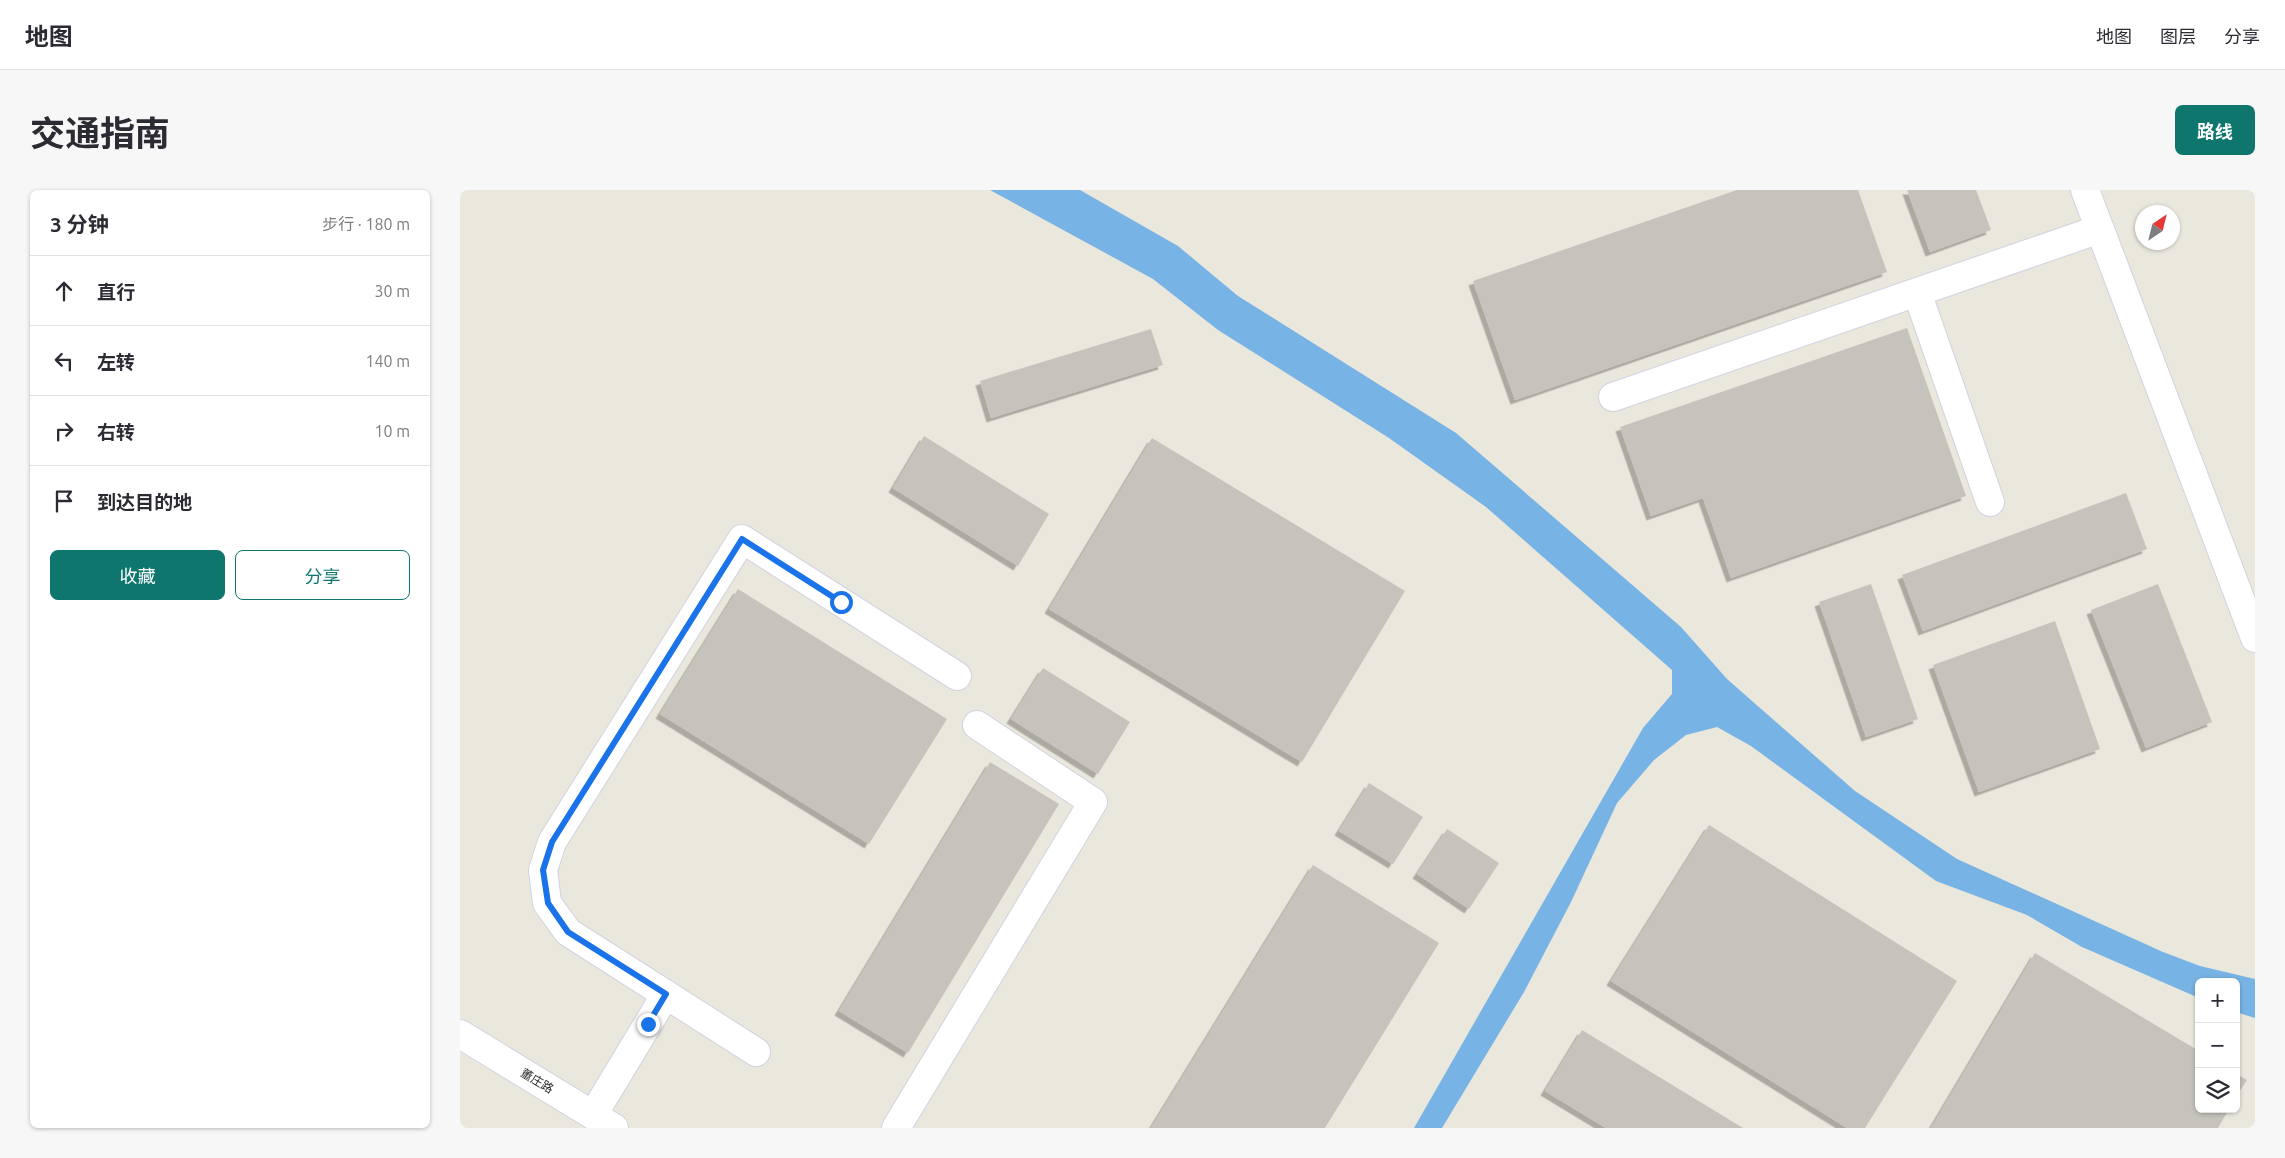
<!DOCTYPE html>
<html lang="zh">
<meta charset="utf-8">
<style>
body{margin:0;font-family:Ubuntu,"Noto Sans SC",sans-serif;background:#f7f7f7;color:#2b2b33}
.controls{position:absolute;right:15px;bottom:15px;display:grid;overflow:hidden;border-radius:8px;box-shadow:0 1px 4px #0004}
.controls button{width:45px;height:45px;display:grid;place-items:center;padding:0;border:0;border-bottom:1px solid #e1e1e2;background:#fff;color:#2b2b33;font:25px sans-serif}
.compass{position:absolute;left:1675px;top:15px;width:45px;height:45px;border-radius:50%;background:#fff;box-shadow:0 1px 4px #0004;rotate:35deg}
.stop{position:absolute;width:15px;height:15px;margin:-11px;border:4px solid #1a73e8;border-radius:50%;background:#fff}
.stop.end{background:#1a73e8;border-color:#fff;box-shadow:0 1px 5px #0008}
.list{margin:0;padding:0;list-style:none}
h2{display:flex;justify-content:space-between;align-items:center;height:65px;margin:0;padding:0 20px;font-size:21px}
h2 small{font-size:16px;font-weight:400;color:#7c7c81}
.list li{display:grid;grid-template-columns:32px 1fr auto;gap:15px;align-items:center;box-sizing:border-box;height:70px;padding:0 20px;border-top:1px solid #e1e1e2}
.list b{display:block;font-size:19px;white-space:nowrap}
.list em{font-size:16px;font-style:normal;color:#7c7c81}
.actions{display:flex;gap:10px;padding:15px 20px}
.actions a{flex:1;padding:11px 0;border:1px solid #0f766e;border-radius:8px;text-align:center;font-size:18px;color:#0f766e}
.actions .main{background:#0f766e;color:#fff}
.icon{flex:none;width:28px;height:28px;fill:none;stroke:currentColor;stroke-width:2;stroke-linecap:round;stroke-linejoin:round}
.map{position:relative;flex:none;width:1795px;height:938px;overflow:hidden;border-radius:8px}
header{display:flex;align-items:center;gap:30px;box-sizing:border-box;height:70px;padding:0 25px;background:#fff;border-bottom:1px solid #e1e1e2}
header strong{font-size:24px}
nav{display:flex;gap:28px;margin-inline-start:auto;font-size:18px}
.intro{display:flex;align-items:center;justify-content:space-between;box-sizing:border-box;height:120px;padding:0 30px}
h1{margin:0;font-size:35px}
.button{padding:12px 22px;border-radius:8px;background:#0f766e;color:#fff;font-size:18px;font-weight:700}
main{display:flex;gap:30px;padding:0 30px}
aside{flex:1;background:#fff;border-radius:8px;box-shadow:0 1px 4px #0004}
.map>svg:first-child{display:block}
</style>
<header>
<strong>地图</strong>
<nav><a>地图</a><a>图层</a><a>分享</a></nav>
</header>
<div class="intro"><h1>交通指南</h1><a class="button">路线</a></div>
<main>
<aside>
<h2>3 分钟<small>步行 · 180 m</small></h2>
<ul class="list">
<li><svg class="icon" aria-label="ahead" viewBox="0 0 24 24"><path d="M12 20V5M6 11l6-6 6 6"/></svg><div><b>直行</b></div><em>30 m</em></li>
<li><svg class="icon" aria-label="left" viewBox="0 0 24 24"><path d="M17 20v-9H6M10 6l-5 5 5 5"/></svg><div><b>左转</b></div><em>140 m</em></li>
<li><svg class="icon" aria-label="right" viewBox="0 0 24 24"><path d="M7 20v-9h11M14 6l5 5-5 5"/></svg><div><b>右转</b></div><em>10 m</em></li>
<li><svg class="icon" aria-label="arrive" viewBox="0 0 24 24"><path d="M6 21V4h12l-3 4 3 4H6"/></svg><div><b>到达目的地</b></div></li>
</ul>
<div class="actions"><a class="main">收藏</a><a>分享</a></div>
</aside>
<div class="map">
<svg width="1795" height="938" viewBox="0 0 1795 938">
<defs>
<filter id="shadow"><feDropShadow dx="-4.5" dy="4.5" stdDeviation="0" flood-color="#0004"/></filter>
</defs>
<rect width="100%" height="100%" fill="#eae7dc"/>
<!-- water -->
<path fill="#77b3e4" d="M530,0H620L718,56L778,106L996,243L1221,437L1267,489L1395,601L1497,669L1703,762L1740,776L1795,789V828L1776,822V792H1739V808L1622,757L1567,725L1476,691L1291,556L1257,537L1226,545L1194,570L1157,613L1111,712L1064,802L982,938H954L1183,538L1212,504V480L1026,317L929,248L758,140L693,89Z"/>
<!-- building -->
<path fill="#c6c3bc" filter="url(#shadow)" d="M1277,0H1398L1427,82L1055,210L1013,91Z
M1447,0H1516L1531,40L1470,62Z
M1447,138L1506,306L1271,388L1243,308L1191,326L1160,237Z
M691,139L703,175L531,228L520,191Z
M464,246L589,324L558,376L433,298Z
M692,248L945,401L842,572L589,419Z
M1666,303L1687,359L1463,441L1442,385Z
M1411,394L1458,529L1406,547L1359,412Z
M1698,394L1752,532L1686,558L1631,420Z
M278,399L487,529L409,654L200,524Z
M1595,431L1640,559L1519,602L1473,475Z
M583,478L670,532L638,584L551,529Z
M530,572L599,614L448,863L379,821Z
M909,593L963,627L933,674L879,641Z
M1249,635L1497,791L1405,938H1387L1151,791Z
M987,639L1039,673L1009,719L957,684Z
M853,675L979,753L865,938H691Z
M1575,763L1739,861V919H1769L1758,938H1471Z
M1122,840L1283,938H1146L1085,901Z
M1776,884L1787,890L1776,907Z"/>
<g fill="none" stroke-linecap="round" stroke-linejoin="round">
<!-- minor casing -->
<g stroke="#d2d2e1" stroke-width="30">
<path id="minor" d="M1625,0L1795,448
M1457,102L1530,312
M1153,207L1640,39
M0,844L154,938
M296,862L108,742L87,713L83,680L92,652L282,349L497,486
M133,925L206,804
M436,938L633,612L517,535"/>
</g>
<!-- minor -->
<use href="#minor" stroke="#fff" stroke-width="28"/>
</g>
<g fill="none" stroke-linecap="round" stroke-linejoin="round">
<!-- route -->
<path stroke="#1a73e8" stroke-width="6" d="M188,834L206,804L108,742L88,713L83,680L92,652L282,349L381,412"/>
</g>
<g text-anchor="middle" stroke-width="5" stroke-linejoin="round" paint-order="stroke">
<!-- street labels -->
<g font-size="12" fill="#292929" stroke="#fff">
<text transform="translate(77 891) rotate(31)" y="4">董庄路</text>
</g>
</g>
</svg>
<div class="controls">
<button>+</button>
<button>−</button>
<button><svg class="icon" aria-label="layers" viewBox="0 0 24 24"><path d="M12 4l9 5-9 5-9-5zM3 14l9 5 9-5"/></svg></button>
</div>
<svg class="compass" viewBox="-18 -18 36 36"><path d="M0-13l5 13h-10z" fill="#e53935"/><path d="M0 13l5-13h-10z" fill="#7c7c81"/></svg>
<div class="stop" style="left:381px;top:412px"></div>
<div class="stop end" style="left:188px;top:834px"></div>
</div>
</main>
